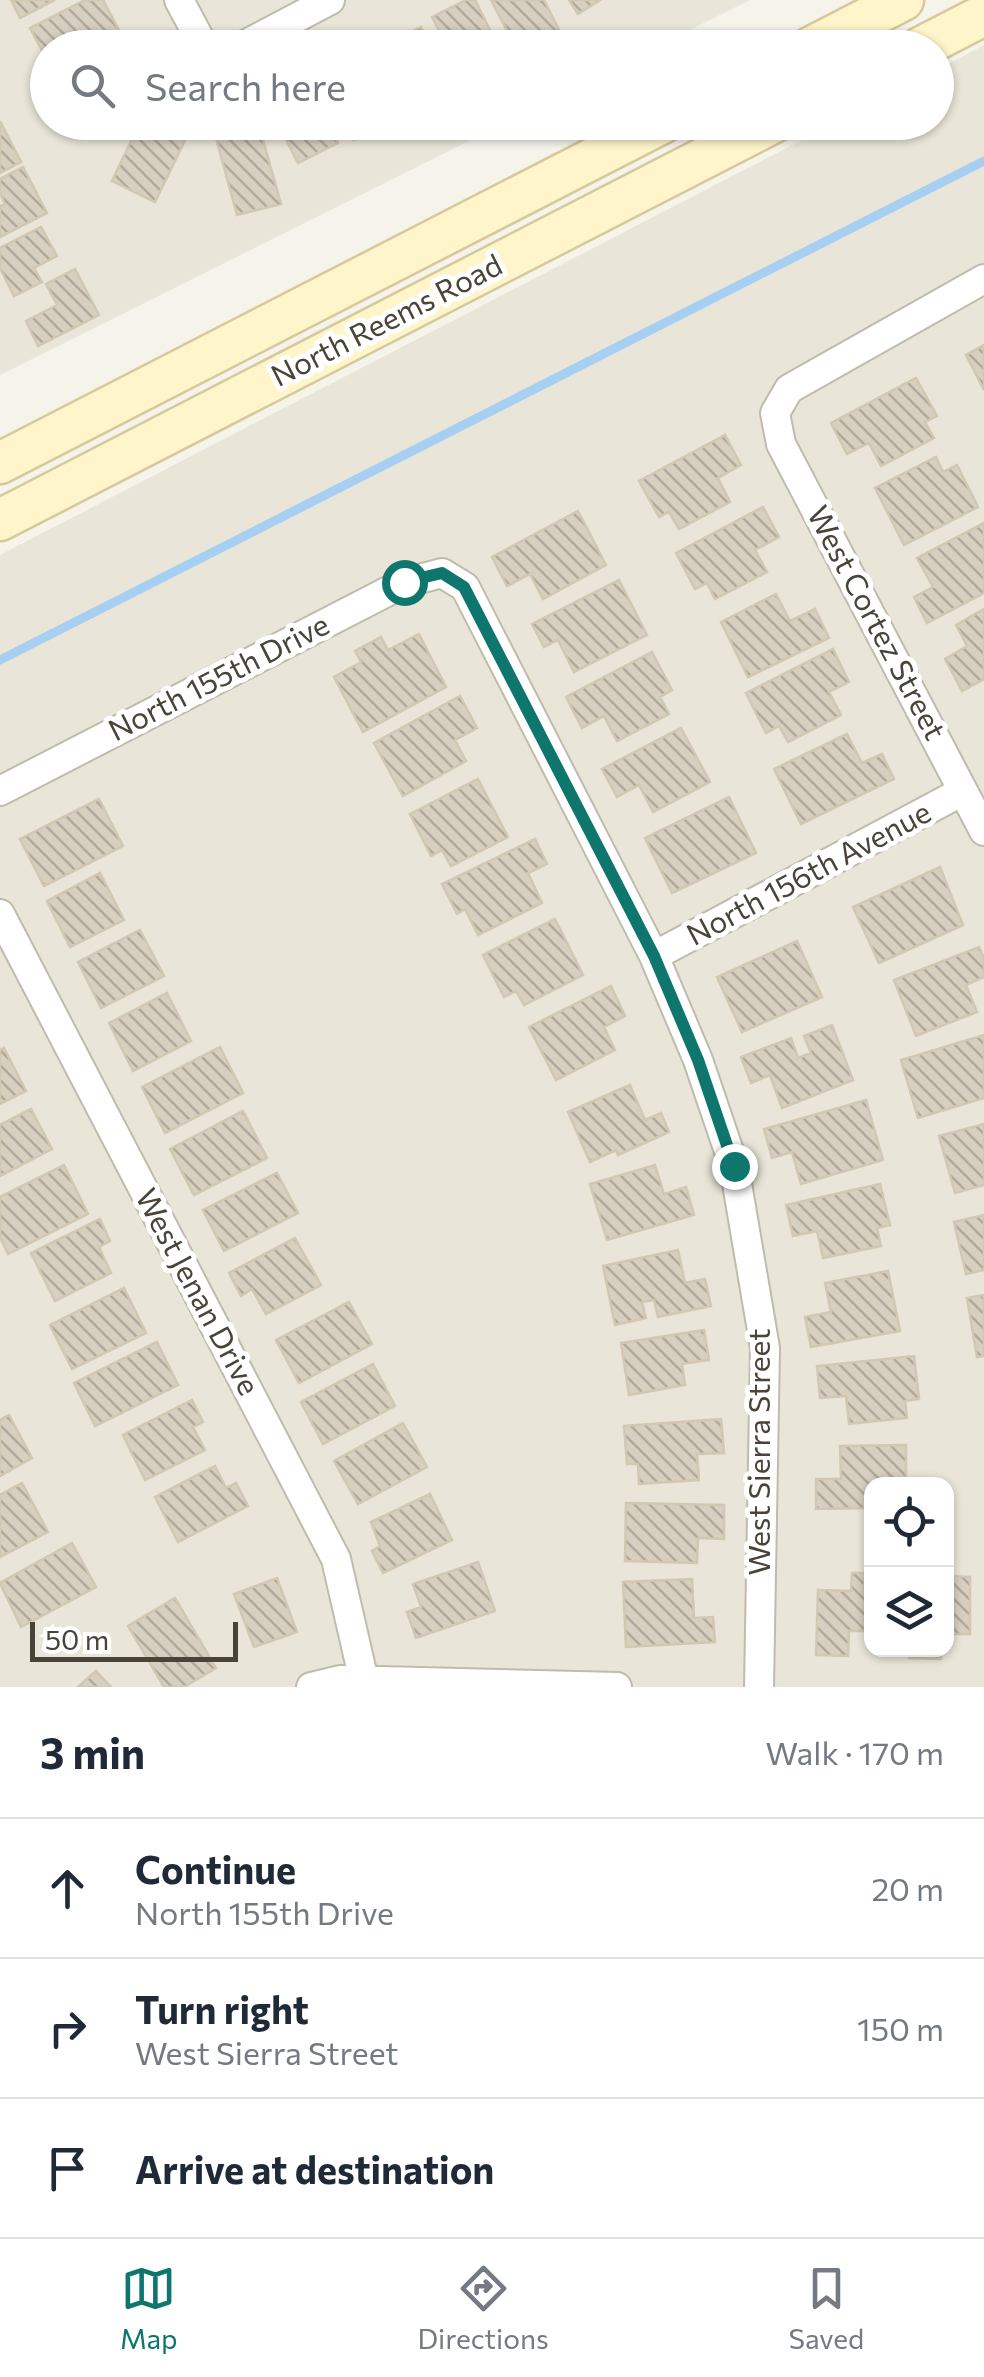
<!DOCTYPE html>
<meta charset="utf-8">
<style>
body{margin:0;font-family:Commissioner,sans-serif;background:#f6f6f7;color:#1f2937}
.controls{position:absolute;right:30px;bottom:30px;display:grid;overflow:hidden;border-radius:20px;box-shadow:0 2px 8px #0004}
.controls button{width:90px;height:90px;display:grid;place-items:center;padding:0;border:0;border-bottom:2px solid #e0e1e3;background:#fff;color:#1f2937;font:50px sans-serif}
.scale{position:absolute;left:30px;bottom:25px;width:208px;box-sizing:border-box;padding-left:10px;border:5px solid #4a4438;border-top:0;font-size:28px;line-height:35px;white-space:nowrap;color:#4a4438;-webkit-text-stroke:8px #fff;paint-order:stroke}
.stop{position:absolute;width:30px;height:30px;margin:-22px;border:8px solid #0f766e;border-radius:50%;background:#fff}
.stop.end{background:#0f766e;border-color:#fff;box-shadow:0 2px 10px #0008}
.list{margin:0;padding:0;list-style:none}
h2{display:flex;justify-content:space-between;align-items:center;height:130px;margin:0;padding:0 40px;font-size:42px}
h2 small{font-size:32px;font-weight:400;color:#747a83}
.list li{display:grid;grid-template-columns:65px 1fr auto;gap:30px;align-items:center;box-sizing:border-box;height:140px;padding:0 40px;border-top:2px solid #e0e1e3}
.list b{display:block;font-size:38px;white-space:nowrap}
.list p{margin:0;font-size:32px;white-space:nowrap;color:#747a83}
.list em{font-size:32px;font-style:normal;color:#747a83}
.icon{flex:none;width:55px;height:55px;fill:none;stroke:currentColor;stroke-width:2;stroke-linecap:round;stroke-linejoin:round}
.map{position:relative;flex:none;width:984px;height:1687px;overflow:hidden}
.search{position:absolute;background:#fff;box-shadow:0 2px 8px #0004;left:30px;right:30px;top:30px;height:110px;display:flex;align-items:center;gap:25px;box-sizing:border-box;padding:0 35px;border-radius:55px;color:#747a83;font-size:38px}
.sheet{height:550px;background:#fff}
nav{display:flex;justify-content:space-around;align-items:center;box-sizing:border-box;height:140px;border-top:2px solid #e0e1e3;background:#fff;font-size:28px;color:#747a83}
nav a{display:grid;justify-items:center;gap:5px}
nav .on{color:#0f766e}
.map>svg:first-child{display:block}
</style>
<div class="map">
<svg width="984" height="1687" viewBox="0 0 984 1687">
<defs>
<pattern id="building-back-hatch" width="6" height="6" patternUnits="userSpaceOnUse" patternTransform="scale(2.5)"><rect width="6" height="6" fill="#d7cfbf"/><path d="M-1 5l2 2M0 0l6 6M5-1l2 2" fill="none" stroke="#b0aa9c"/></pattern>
</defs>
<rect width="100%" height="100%" fill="#f5f3ea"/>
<!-- residential -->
<path fill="#e9e5d8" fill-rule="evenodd" d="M0,0H750L655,47L48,48V122L505,123L0,375Z
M984,45V1687H0V555L835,123L936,122L937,70ZM872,1484H946V1650H872Z"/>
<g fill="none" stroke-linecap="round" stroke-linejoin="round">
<!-- stream -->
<path stroke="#a6cff2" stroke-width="9" d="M0,660L984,161"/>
</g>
<!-- building -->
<path fill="url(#building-back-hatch)" stroke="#d2c8b2" stroke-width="2.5" d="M11,0H55L20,18Z
M85,0H103L121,34L95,48H48V62L30,28Z
M466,0H475L499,48H448L432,17Z
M491,0H544L561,34L535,48H516Z
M569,0H600L578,14Z
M421,27L431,48H380Z
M0,121L21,162L0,173Z
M140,122H194L155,202L112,181Z
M229,122H258L281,204L237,215L213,127Z
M277,122H328L338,143L298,163Z
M345,122H388L354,140Z
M23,167L47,213L0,237V206L5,204L0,193V179Z
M41,227L57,256L34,268L42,282L14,296L0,268V248Z
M75,269L99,315L38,346L26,321L57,305L46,284Z
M984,345V390L966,355Z
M916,378L937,416L925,422L934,438L881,466L869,443L847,454L831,423Z
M725,435L741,465L718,478L730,502L679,529L669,512L659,517L639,481Z
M936,457L943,472L957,465L978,507L904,545L875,488Z
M763,507L779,537L755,550L767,572L715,599L707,583L695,589L676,553Z
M578,511L606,565L543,599L530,574L507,586L492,557Z
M984,523V593L927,623L914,597L933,587L917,558Z
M619,580L647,635L574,672L558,640L544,647L532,624Z
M776,594L790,621L815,609L829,638L748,677L721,622Z
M984,609V679L962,691L945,659L967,646L956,625Z
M419,634L446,687L363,732L334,677L361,662L355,651L381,637L388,650Z
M833,649L849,682L829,692L841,715L788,742L779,726L766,733L746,693Z
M652,652L672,690L660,697L669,714L617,741L604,716L582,728L566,697Z
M460,696L477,728L455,740L466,761L403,796L374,743Z
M681,728L710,782L653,812L639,785L617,797L602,769Z
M847,734L862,763L882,754L894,779L801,824L774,769Z
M478,779L508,837L451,866L442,850L431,856L410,814Z
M729,797L756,853L672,893L645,838Z
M99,799L123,846L44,886L20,839Z
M535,839L547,864L528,873L542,903L478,935L465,909L457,914L442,884Z
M940,867L963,925L879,963L853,907Z
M100,873L124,920L70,947L47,901Z
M555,919L583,975L524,1005L516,991L504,997L483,955Z
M140,930L164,976L101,1008L78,962Z
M797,941L822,997L742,1032L717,977Z
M979,947L984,958V977L966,985L977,1012L916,1036L894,980Z
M611,986L625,1016L604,1027L615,1050L556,1080L529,1027Z
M167,993L191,1041L133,1071L109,1023Z
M832,1025L853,1080L782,1108L770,1075L751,1083L741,1057L791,1038L798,1058L811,1053L804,1036Z
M984,1035V1098L918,1118L901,1060Z
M220,1047L243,1093L165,1133L142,1087Z
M4,1048L26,1091L0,1104V1050Z
M630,1085L645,1120L661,1113L669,1132L618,1155L616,1150L590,1162L568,1112Z
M866,1100L883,1160L801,1184L792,1152L772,1158L764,1129Z
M31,1109L52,1149L0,1176V1125Z
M243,1111L267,1158L194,1195L170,1149Z
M984,1124V1185L955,1193L939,1136Z
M64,1165L88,1214L8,1254L0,1237V1197Z
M655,1165L664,1194L686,1187L694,1215L607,1240L590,1184Z
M277,1173L298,1213L224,1251L203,1210Z
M880,1184L890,1225L877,1228L881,1246L823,1258L817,1231L793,1236L786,1205Z
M984,1215V1270L966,1274L954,1222Z
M100,1219L110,1241L99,1247L111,1273L55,1301L31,1253Z
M295,1238L321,1285L266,1314L252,1289L241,1296L229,1273Z
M678,1250L685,1283L705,1279L711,1306L658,1317L654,1300L642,1302L646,1318L615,1325L603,1266Z
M888,1271L900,1331L811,1347L805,1317L831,1312L825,1283Z
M124,1288L146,1333L72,1369L50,1325Z
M984,1295V1356L977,1357L967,1298Z
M349,1302L372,1344L299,1383L276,1340Z
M704,1330L709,1360L682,1364L685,1385L629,1395L621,1343Z
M157,1342L178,1385L95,1426L74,1383Z
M914,1356L919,1399L905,1401L907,1418L849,1424L846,1396L820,1398L817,1366Z
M373,1364L395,1406L323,1444L301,1402Z
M192,1400L203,1422L193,1427L205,1450L145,1480L123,1435Z
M9,1415L32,1458L0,1476V1420Z
M721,1419L724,1453L697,1454L699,1480L639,1484L638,1464H627L624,1426Z
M403,1423L427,1467L358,1504L334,1461Z
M906,1445V1484H872V1508L816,1509V1479H841L840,1446Z
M215,1466L226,1488L236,1483L248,1506L178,1542L155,1497Z
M22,1483L48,1532L0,1557V1495Z
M430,1494L452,1540L383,1573L372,1551L380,1546L371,1522Z
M626,1503L724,1505V1539L698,1538L697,1563L625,1561Z
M72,1543L96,1587L21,1627L0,1583Z
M946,1561H952V1576L970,1577V1634H946Z
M478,1562L495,1611L416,1638L407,1612L421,1607L413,1584Z
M852,1573H865L864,1589H872V1631H849L848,1656L816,1655L818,1590L851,1591Z
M277,1578L297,1632L254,1647L234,1594Z
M692,1579L694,1618L713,1617L715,1642L626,1647L623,1582Z
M175,1598L216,1668L184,1687H164L128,1626Z
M909,1650H941V1659L909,1658Z
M96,1671L111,1687H78Z"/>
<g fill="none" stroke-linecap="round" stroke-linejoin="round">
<!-- minor casing -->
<g stroke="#c1bbac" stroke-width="32">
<path id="minor" d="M179,0L203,45L218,48
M239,48L330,0
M984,279L789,389L775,413L781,444L984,831
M0,791L404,583L442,573L465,587L654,956L698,1060L734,1166L765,1348L759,1687
M0,914L336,1559L364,1681
M654,956L963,791
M311,1687L340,1680L617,1687"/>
</g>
<!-- secondary casing -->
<g stroke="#d6c99a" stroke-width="45">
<path id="secondary" d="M810,48L903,0
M920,48L984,15
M0,463L664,122
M0,520L774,122"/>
</g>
<!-- minor -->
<use href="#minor" stroke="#fff" stroke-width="28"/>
<!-- secondary -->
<use href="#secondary" stroke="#fff5ca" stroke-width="40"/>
</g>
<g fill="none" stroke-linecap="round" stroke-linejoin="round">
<!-- route -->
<path stroke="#0f766e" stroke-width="12" d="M404,582L442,573L464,587L654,956L698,1060L734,1166"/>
</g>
<g text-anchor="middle" stroke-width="10" stroke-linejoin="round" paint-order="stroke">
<!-- street labels -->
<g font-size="30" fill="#4a4438" stroke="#fff">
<text transform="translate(387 321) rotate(-27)" y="10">North Reems Road</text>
<text transform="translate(876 623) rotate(62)" y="10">West Cortez Street</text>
<text transform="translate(219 678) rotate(-27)" y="10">North 155th Drive</text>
<text transform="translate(809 874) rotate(-28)" y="10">North 156th Avenue</text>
<text transform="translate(197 1292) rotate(62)" y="10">West Jenan Drive</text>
<text transform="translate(760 1452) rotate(-90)" y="10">West Sierra Street</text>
</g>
</g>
</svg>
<div class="controls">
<button><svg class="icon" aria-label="locate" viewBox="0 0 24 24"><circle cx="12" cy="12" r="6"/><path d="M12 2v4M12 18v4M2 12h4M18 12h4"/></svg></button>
<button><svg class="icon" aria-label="layers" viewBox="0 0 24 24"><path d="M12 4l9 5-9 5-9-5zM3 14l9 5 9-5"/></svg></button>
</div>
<div class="scale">50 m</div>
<div class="stop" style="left:404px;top:582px"></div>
<div class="stop end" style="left:734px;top:1166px"></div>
<div class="search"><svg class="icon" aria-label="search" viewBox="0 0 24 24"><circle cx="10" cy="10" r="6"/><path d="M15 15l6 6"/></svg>Search here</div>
</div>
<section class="sheet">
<h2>3 min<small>Walk · 170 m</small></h2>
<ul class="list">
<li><svg class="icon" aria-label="ahead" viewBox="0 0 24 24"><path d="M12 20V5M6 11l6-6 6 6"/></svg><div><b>Continue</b><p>North 155th Drive</p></div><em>20 m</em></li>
<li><svg class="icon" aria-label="right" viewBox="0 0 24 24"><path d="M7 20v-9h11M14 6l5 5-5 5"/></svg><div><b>Turn right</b><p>West Sierra Street</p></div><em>150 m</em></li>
<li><svg class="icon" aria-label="arrive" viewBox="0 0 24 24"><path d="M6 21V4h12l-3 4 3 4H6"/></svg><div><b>Arrive at destination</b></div></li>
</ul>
</section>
<nav>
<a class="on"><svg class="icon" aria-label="map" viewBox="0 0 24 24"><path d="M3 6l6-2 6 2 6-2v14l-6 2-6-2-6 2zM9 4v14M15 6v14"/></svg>Map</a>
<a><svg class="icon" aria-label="directions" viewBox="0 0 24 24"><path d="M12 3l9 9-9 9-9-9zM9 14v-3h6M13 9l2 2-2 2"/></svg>Directions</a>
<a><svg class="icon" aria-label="saved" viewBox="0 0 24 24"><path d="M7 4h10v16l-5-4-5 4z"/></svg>Saved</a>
</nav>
